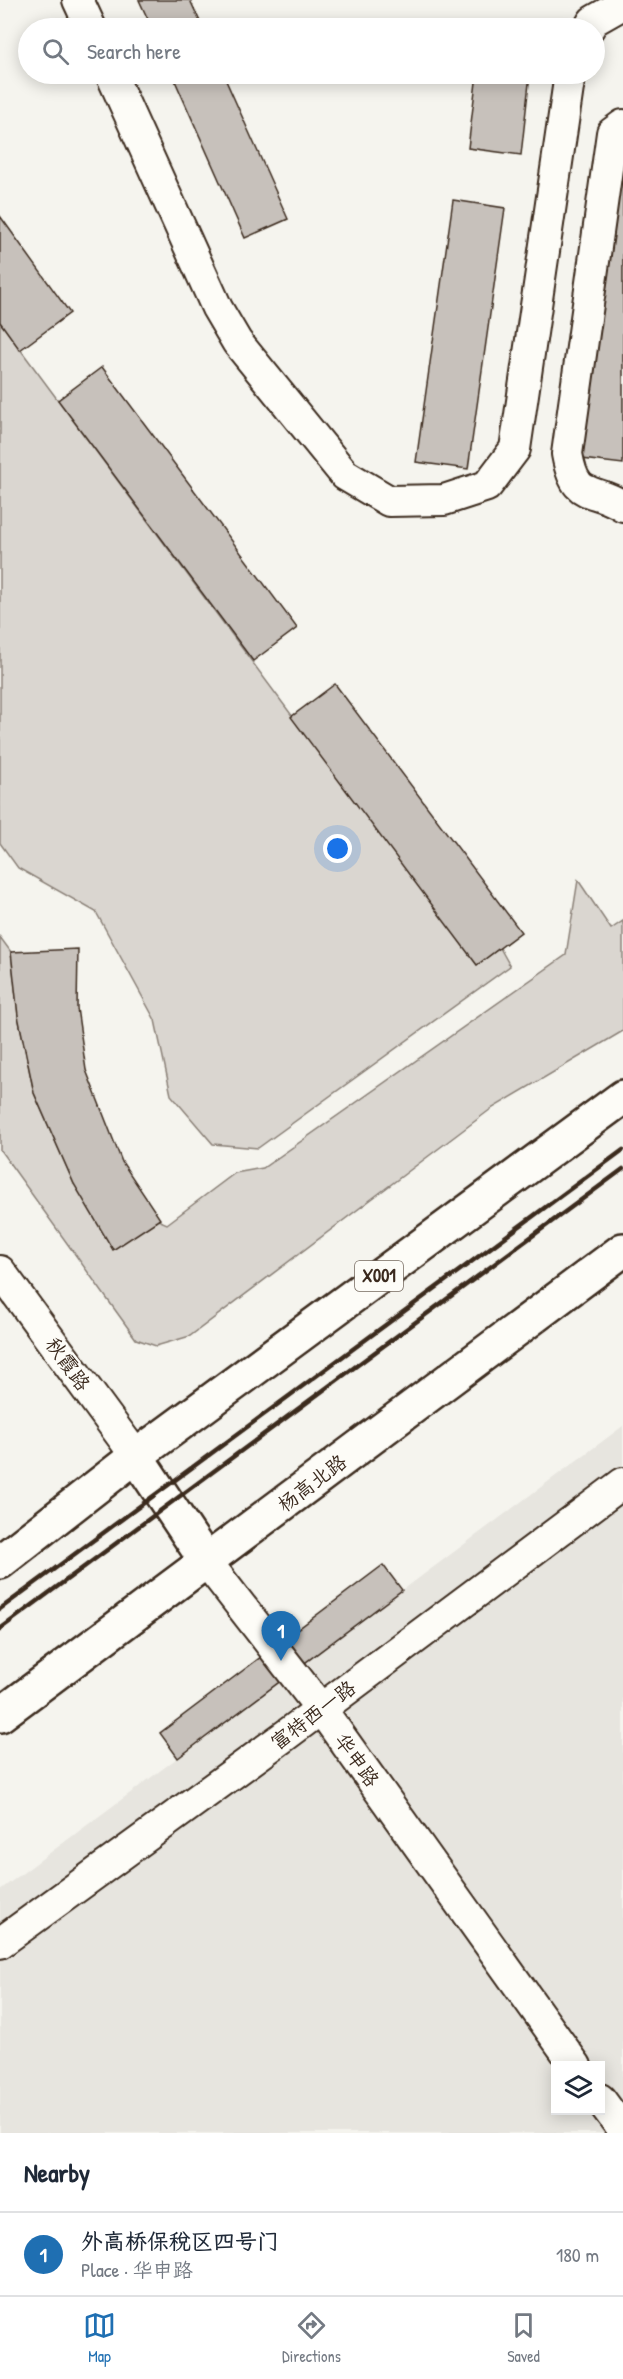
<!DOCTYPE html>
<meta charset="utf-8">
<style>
body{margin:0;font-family:"Patrick Hand","LXGW WenKai TC",sans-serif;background:#f6f6f7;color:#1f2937}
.controls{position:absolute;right:18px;bottom:18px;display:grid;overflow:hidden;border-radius:0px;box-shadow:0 3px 15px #0003}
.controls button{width:54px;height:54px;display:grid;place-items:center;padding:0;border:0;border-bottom:2px solid #e0e1e3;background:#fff;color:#1f2937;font:30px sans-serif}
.you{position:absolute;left:338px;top:849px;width:21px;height:21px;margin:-15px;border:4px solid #fff;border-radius:50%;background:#1a73e8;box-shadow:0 0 0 9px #1a73e833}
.badge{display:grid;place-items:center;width:39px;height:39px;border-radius:50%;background:#1f6fb2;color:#fff;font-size:20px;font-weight:700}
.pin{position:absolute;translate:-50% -50px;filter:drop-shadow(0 2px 3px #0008)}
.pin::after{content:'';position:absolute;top:32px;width:21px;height:18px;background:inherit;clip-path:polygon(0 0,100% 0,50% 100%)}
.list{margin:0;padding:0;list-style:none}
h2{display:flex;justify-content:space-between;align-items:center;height:78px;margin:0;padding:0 24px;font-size:26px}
h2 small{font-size:20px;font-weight:400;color:#747a83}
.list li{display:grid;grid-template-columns:39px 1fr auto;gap:18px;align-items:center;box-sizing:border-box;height:84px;padding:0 24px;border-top:2px solid #e0e1e3}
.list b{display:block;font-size:22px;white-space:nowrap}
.list p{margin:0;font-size:20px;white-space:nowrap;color:#747a83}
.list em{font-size:20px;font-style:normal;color:#747a83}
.icon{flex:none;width:33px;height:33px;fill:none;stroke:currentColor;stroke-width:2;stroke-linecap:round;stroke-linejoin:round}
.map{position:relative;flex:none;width:623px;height:2133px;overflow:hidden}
.search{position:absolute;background:#fff;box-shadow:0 3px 15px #0003;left:18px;right:18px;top:18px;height:66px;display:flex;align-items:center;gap:15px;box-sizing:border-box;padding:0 21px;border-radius:33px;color:#747a83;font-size:22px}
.sheet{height:162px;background:#fff}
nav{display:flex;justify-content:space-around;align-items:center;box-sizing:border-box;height:84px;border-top:2px solid #e0e1e3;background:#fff;font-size:16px;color:#747a83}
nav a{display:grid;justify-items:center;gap:3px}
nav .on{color:#1f6fb2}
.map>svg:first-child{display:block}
</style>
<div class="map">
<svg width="623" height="2133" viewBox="0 0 623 2133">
<rect width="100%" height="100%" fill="#f5f4ee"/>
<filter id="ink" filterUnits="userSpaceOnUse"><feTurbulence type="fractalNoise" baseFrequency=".0167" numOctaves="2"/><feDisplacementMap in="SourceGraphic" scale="12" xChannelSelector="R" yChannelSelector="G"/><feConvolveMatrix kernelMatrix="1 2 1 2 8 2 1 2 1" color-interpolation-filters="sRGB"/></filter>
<g filter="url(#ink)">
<!-- built -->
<path fill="#e7e5df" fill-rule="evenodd" d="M623,1426V2133H0V1890ZM556,2066H600V2110H556Z"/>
<!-- green -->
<path fill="#dad6d0" stroke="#8a8077" stroke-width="1.5" d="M0,322L477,965L500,948L510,966L258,1148L213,1144L171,1095L155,1020L96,912L18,868L0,843Z
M578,880L611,929L623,921V1031L491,1109L190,1336L156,1346L136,1339L0,1150V937L11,952L18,1016L34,1093L74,1184L167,1224L235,1173L263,1168L566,955Z"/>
<!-- building -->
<path fill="#c7c1bb" stroke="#3b2a1e" stroke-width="1.5" d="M139,0H190L203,28H152Z
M172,74H223L288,219L245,238Z
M477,74H530L521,155L468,148Z
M622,150H623V464L582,459Z
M453,200L505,208L468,469L416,462Z
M0,216L70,313L20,350L0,322Z
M102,367L297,628L253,661L58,400Z
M335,684L521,932L477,965L291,717Z
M78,949L77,1008L86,1070L122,1162L160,1219L113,1250L74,1184L34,1093L18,1016L11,952Z
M383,1565L402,1590L178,1758L160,1733Z"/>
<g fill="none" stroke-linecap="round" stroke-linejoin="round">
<!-- minor casing -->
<g stroke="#3b2a1e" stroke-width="34">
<path id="minor" d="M78,0L91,28
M589,28L593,21L623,4
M111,74L217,308L237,342L345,475L389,501L444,500L487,486L515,449L570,74
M623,125L612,133L567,454C576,503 590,485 623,506
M0,1271L136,1456
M206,1561L321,1709L576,2066
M0,1943L286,1735L623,1483
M600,2099L623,2130"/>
</g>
<!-- major casing -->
<g stroke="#3b2a1e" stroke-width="38">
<path id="major" d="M136,1456L206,1561
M0,1562L136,1456L623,1097
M0,1715L623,1250"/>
</g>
<!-- minor -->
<use href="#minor" stroke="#fdfcf7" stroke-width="30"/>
<!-- major -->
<use href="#major" stroke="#fdfcf7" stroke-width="33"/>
<!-- rail -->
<path stroke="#3b2a1e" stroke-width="4.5" d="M0,1609L623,1150
M0,1629L623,1169"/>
</g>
</g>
<g text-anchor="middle" stroke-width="4.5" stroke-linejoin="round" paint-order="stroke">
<!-- shield labels -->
<rect fill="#fdfcf7" stroke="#75695f" stroke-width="1.5" x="355" y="1261" width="48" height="30" rx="4.5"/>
<g font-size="18" font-weight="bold" fill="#3b2a1e">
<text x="379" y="1282">X001</text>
</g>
<!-- street labels -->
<g font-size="20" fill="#3b2a1e" stroke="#fdfcf7">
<text transform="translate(68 1364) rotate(54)" y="7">秋霞路</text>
<text transform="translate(312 1483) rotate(-37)" y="7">杨高北路</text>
<text transform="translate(313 1715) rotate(-37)" y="7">富特西一路</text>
<text transform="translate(357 1760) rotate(54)" y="7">华申路</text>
</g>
</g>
</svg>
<div class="controls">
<button><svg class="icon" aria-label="layers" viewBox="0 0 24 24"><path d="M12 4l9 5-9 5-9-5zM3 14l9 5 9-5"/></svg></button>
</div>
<div class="you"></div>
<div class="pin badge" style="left:281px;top:1661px">1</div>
<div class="search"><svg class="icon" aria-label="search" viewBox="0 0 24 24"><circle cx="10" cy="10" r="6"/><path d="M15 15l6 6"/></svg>Search here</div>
</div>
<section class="sheet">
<h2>Nearby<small></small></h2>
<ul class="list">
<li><span class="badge">1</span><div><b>外高桥保税区四号门</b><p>Place · 华申路</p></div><em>180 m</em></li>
</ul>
</section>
<nav>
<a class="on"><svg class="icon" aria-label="map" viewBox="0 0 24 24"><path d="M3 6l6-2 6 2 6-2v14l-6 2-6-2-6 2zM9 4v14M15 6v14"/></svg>Map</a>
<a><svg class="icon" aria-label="directions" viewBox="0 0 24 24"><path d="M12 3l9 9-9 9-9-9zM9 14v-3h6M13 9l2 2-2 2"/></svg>Directions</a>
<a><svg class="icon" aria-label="saved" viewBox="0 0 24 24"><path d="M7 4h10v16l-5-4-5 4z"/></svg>Saved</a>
</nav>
